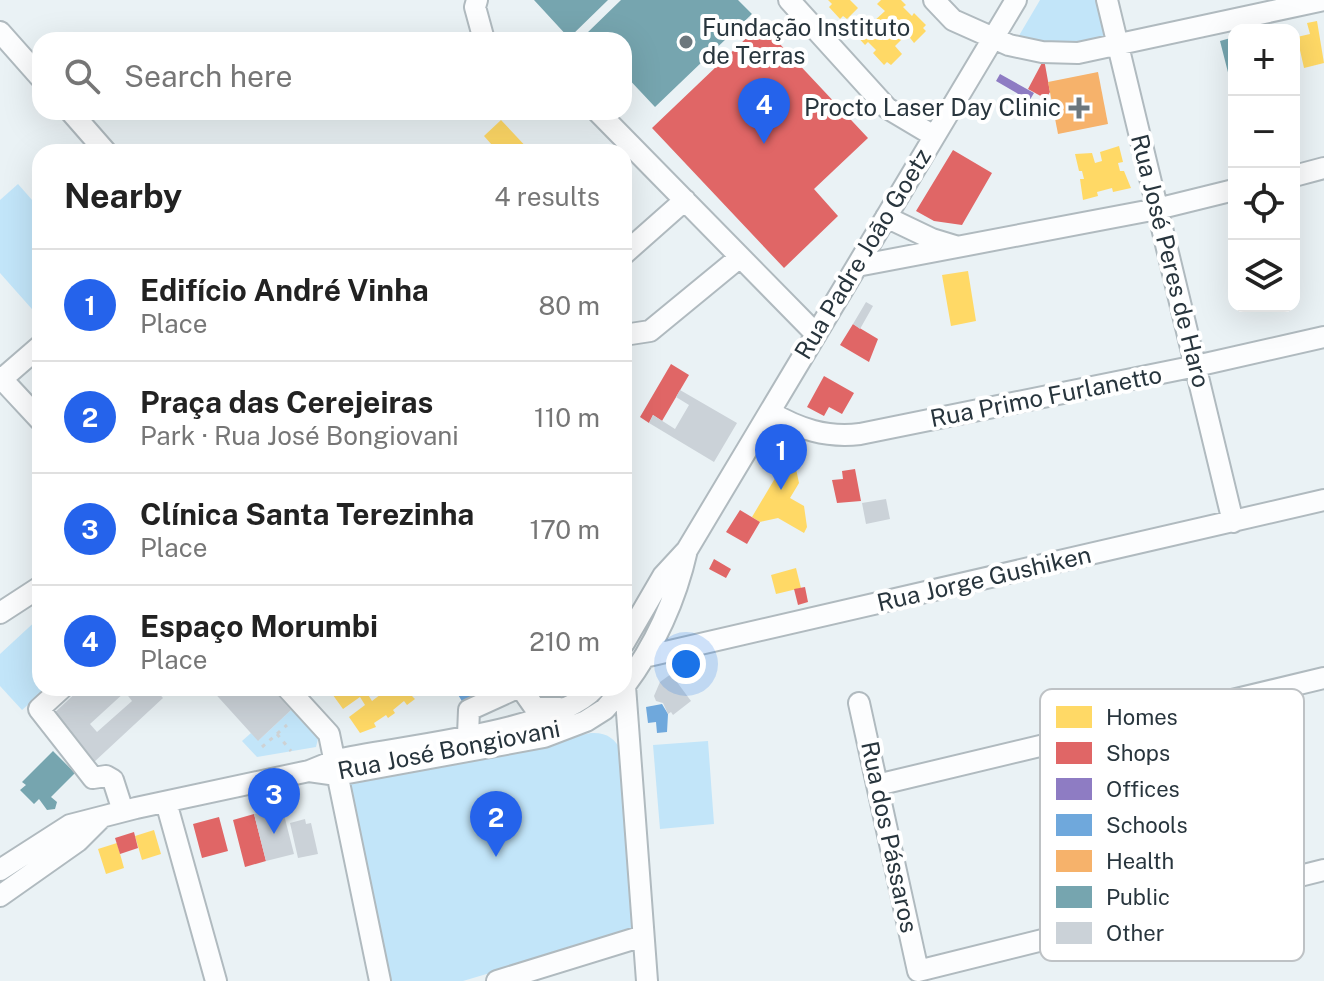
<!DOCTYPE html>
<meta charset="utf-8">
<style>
body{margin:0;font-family:"Public Sans",sans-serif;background:#f2f2f2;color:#222}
.controls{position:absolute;right:24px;top:24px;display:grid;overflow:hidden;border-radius:16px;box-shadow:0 8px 32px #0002}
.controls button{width:72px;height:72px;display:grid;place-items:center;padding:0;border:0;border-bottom:2px solid #e0e0e0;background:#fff;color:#222;font:40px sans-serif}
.you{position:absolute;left:686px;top:664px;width:28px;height:28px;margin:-20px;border:6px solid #fff;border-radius:50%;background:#1a73e8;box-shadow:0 0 0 12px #1a73e833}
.badge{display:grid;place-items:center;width:52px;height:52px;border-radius:50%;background:#2563eb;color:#fff;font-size:26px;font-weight:700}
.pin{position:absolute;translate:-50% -66px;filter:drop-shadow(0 2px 4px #0008)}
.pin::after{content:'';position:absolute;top:42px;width:28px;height:24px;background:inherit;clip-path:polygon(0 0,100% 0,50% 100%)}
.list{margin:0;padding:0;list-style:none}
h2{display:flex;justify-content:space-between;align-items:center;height:104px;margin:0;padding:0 32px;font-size:34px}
h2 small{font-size:26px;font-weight:400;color:#767676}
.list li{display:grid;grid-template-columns:52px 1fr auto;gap:24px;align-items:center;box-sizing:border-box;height:112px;padding:0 32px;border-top:2px solid #e0e0e0}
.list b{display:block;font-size:30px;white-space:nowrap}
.list p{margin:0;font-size:26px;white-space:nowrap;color:#767676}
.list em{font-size:26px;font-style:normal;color:#767676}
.icon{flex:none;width:44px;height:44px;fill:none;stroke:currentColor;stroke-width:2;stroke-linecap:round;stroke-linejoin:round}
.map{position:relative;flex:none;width:1324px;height:981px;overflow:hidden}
.search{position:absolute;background:#fff;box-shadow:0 8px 32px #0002;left:32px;top:32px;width:600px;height:88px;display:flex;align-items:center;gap:20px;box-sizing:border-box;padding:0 28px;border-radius:24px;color:#767676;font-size:30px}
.panel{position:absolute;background:#fff;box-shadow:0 8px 32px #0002;left:32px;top:144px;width:600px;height:552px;border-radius:24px}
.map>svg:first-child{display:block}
</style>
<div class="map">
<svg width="1324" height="981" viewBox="0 0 1324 981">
<rect width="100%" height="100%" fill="#eaf2f5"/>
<!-- green -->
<path fill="#c2e5f9" d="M1040,0H1100L1110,38C1077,44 1049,45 1017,39Z
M18,184L40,209L39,317L0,273V200Z
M40,617V688H47L22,710L0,686V654Z
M291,710L318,739L316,747L257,757L242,741L251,733L259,740Z
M591,733C606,732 615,738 622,752L634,930L463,981H392L342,784Z
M708,741L714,824L660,829L653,745Z"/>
<!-- homes -->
<path fill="#ffd966" d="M828,0H850L858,8L847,19L843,16L840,19L829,7L832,4Z
M881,0H901L906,5L903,7L912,16L914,13L926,25L923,28L926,31L914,43L907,34L895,46L902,54L891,65L887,62L884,65L873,53L876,50L868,42L865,45L854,33L857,30L854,27L865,15L872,23L885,11L877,4Z
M1317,21L1324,63L1304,68L1297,37L1310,34L1307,23Z
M501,120L531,152H485L492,145L484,136Z
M1119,146L1123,162L1118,163L1120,171H1124L1131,188L1113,192L1112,188L1097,192L1098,196L1083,200L1080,179H1084L1082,171H1079L1075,154L1092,153L1095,163L1102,161L1100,152Z
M968,271L976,321L951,326L942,275Z
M787,458L795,464L799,483L790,498L804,506L807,527L804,533L778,518L760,522L752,517Z
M796,568L801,588L776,594L771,575Z
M334,688H373L367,693L372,701L389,688H423L412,696L415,699L407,705L404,701L393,710L395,713L388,718L386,715L374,723L376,727L360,733L349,717L365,705L360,697L343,709L330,691Z
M154,830L161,854L142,860L135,836Z
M117,843L124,868L106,874L98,849Z"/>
<!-- shops -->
<path fill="#e06666" d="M761,24L868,138L814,189L838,216L784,268L652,128Z
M1044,59L1050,92L1046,99L1028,89Z
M953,150L992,173L962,225L934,221L916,211Z
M853,324L878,339L869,362L840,345Z
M671,364L689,375L662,421L653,415L649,423L640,417Z
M824,376L854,393L842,414L829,407L824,416L807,407Z
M855,469L861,501L837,503L832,480L843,479L842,471Z
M740,510L760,522L747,544L726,532Z
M714,559L731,569L726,578L709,569Z
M805,587L808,602L798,605L794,589Z
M254,814L266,861L245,867L233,820Z
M219,817L228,851L202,858L193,824Z
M134,832L138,848L120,854L115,838Z"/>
<!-- offices -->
<path fill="#8e7cc3" d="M1000,74L1034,93L1028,103L1019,98L1020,95L996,81Z"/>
<!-- schools -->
<path fill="#6fa8dc" d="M454,688H498L466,708Z
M662,704L668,714L667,732L657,733L656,722L648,723L646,707Z"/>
<!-- health -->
<path fill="#f6b26b" d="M1098,72L1108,124L1058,134L1048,82Z"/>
<!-- public -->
<path fill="#76a5af" d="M534,0H608L569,38Z
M621,0H738L752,14L655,107L624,74V40H592L586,34Z
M1234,37V92H1233L1220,41Z
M53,751L75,773L51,797L57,802L55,809L47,810L39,799L34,804L20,790L26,785L22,782Z"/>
<!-- building -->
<path fill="#cbd2d8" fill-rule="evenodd" d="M866,302L873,306L860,329L853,324Z
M680,390L737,423L714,462L649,423L653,415L675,429L689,405L676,397Z
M886,499L890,519L866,524L862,503Z
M671,674L691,701L673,715L671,712L668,714L663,703L656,701L654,696L660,682Z
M81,688H154L163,698L93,763L50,717ZM125,692L132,701L97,732L90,724Z
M210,688H271L291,710L258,741Z
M282,807L294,854L266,861L254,814Z
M305,819L306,824L311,823L318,854L298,858L290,823Z"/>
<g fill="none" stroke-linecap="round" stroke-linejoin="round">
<!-- minor casing -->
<g stroke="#b0babf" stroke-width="24">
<path id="minor" d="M477,0L475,7L484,40
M789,0L887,108L934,136
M934,0L953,20L1009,45L1042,52L1078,53L1324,0
M1107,0L1233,522
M0,32L40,77
M71,112L106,152
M598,112L815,333
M1294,176L1324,168
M886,217L932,239L955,246
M624,254L685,200
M857,266L1157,209L1234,190
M624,335L650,331L740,257
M0,377L40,420
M2,379L40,346
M770,412C799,429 826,438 860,434L1196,366L1324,337
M0,613L40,587
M624,643L663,576L687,550L1016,0
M644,657L1324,500
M625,686L647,981
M624,687C654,647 676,599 687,550
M62,688L39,709L93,778L106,776L113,780L123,811
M287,688L329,734L380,981
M521,688L535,708H560
M859,703L918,971L1324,870
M468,735L469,710L517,688
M309,771L337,775L544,737L586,721L605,709L623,688
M877,785L1324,678
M166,802L216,981
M0,870L70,825L136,808L309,771L336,760C398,746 554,733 595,688
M0,896L78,841L101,818
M497,981L643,936"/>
</g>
<!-- path -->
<path stroke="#ced2d4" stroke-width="3" stroke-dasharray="4 6" stroke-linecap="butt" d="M277,734L291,751
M262,747L287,725"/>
<!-- minor -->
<use href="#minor" stroke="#fcfdfe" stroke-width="20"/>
</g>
<!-- markers -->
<g fill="#6c777d" stroke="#fff" stroke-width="3">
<circle cx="686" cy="42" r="8"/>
<path d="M1075 96h8v8h8v8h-8v8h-8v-8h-8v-8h8z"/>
</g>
<g text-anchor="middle" stroke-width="8" stroke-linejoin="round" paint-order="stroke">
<!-- poi labels -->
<g font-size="24" fill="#28353d" stroke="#fff" text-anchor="start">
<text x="702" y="36">Fundação Instituto<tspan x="702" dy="28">de Terras</tspan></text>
<text x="1061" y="116" text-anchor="end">Procto Laser Day Clinic</text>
</g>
<!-- street labels -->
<g font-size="24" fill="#28353d" stroke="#fff">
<text transform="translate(863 254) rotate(-59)" y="8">Rua Padre João Goetz</text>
<text transform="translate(1170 261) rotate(76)" y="8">Rua José Peres de Haro</text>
<text transform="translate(1046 397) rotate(-11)" y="8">Rua Primo Furlanetto</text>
<text transform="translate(984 579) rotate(-13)" y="8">Rua Jorge Gushiken</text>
<text transform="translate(449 750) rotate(-11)" y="8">Rua José Bongiovani</text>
<text transform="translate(889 837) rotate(78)" y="8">Rua dos Pássaros</text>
</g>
</g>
<!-- legend -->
<rect x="1040" y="689" width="264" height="272" rx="12" fill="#fff" stroke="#bec2c5" stroke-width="2"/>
<rect x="1056" y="706" width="36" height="22" fill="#ffd966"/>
<rect x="1056" y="742" width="36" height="22" fill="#e06666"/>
<rect x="1056" y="778" width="36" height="22" fill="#8e7cc3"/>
<rect x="1056" y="814" width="36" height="22" fill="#6fa8dc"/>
<rect x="1056" y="850" width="36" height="22" fill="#f6b26b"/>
<rect x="1056" y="886" width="36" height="22" fill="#76a5af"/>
<rect x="1056" y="922" width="36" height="22" fill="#cbd2d8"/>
<g font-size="22" fill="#28353d">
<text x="1106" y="725">Homes</text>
<text x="1106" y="761">Shops</text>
<text x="1106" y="797">Offices</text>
<text x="1106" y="833">Schools</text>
<text x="1106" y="869">Health</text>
<text x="1106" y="905">Public</text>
<text x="1106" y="941">Other</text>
</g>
</svg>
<div class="controls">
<button>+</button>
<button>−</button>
<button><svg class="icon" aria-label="locate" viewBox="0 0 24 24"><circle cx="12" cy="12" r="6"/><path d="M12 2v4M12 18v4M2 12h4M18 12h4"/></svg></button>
<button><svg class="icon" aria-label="layers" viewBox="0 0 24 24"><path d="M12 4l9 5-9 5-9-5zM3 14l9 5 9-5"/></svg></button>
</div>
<div class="you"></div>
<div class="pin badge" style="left:781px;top:490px">1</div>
<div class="pin badge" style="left:496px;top:857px">2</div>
<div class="pin badge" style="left:274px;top:834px">3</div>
<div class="pin badge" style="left:764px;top:144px">4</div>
<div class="search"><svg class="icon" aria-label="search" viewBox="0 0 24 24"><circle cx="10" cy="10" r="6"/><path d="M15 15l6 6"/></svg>Search here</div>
<section class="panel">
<h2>Nearby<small>4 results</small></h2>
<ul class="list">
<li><span class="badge">1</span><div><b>Edifício André Vinha</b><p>Place</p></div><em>80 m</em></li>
<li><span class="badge">2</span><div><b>Praça das Cerejeiras</b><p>Park · Rua José Bongiovani</p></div><em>110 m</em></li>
<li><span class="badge">3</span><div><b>Clínica Santa Terezinha</b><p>Place</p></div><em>170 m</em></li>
<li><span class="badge">4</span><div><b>Espaço Morumbi</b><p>Place</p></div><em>210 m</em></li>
</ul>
</section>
</div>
